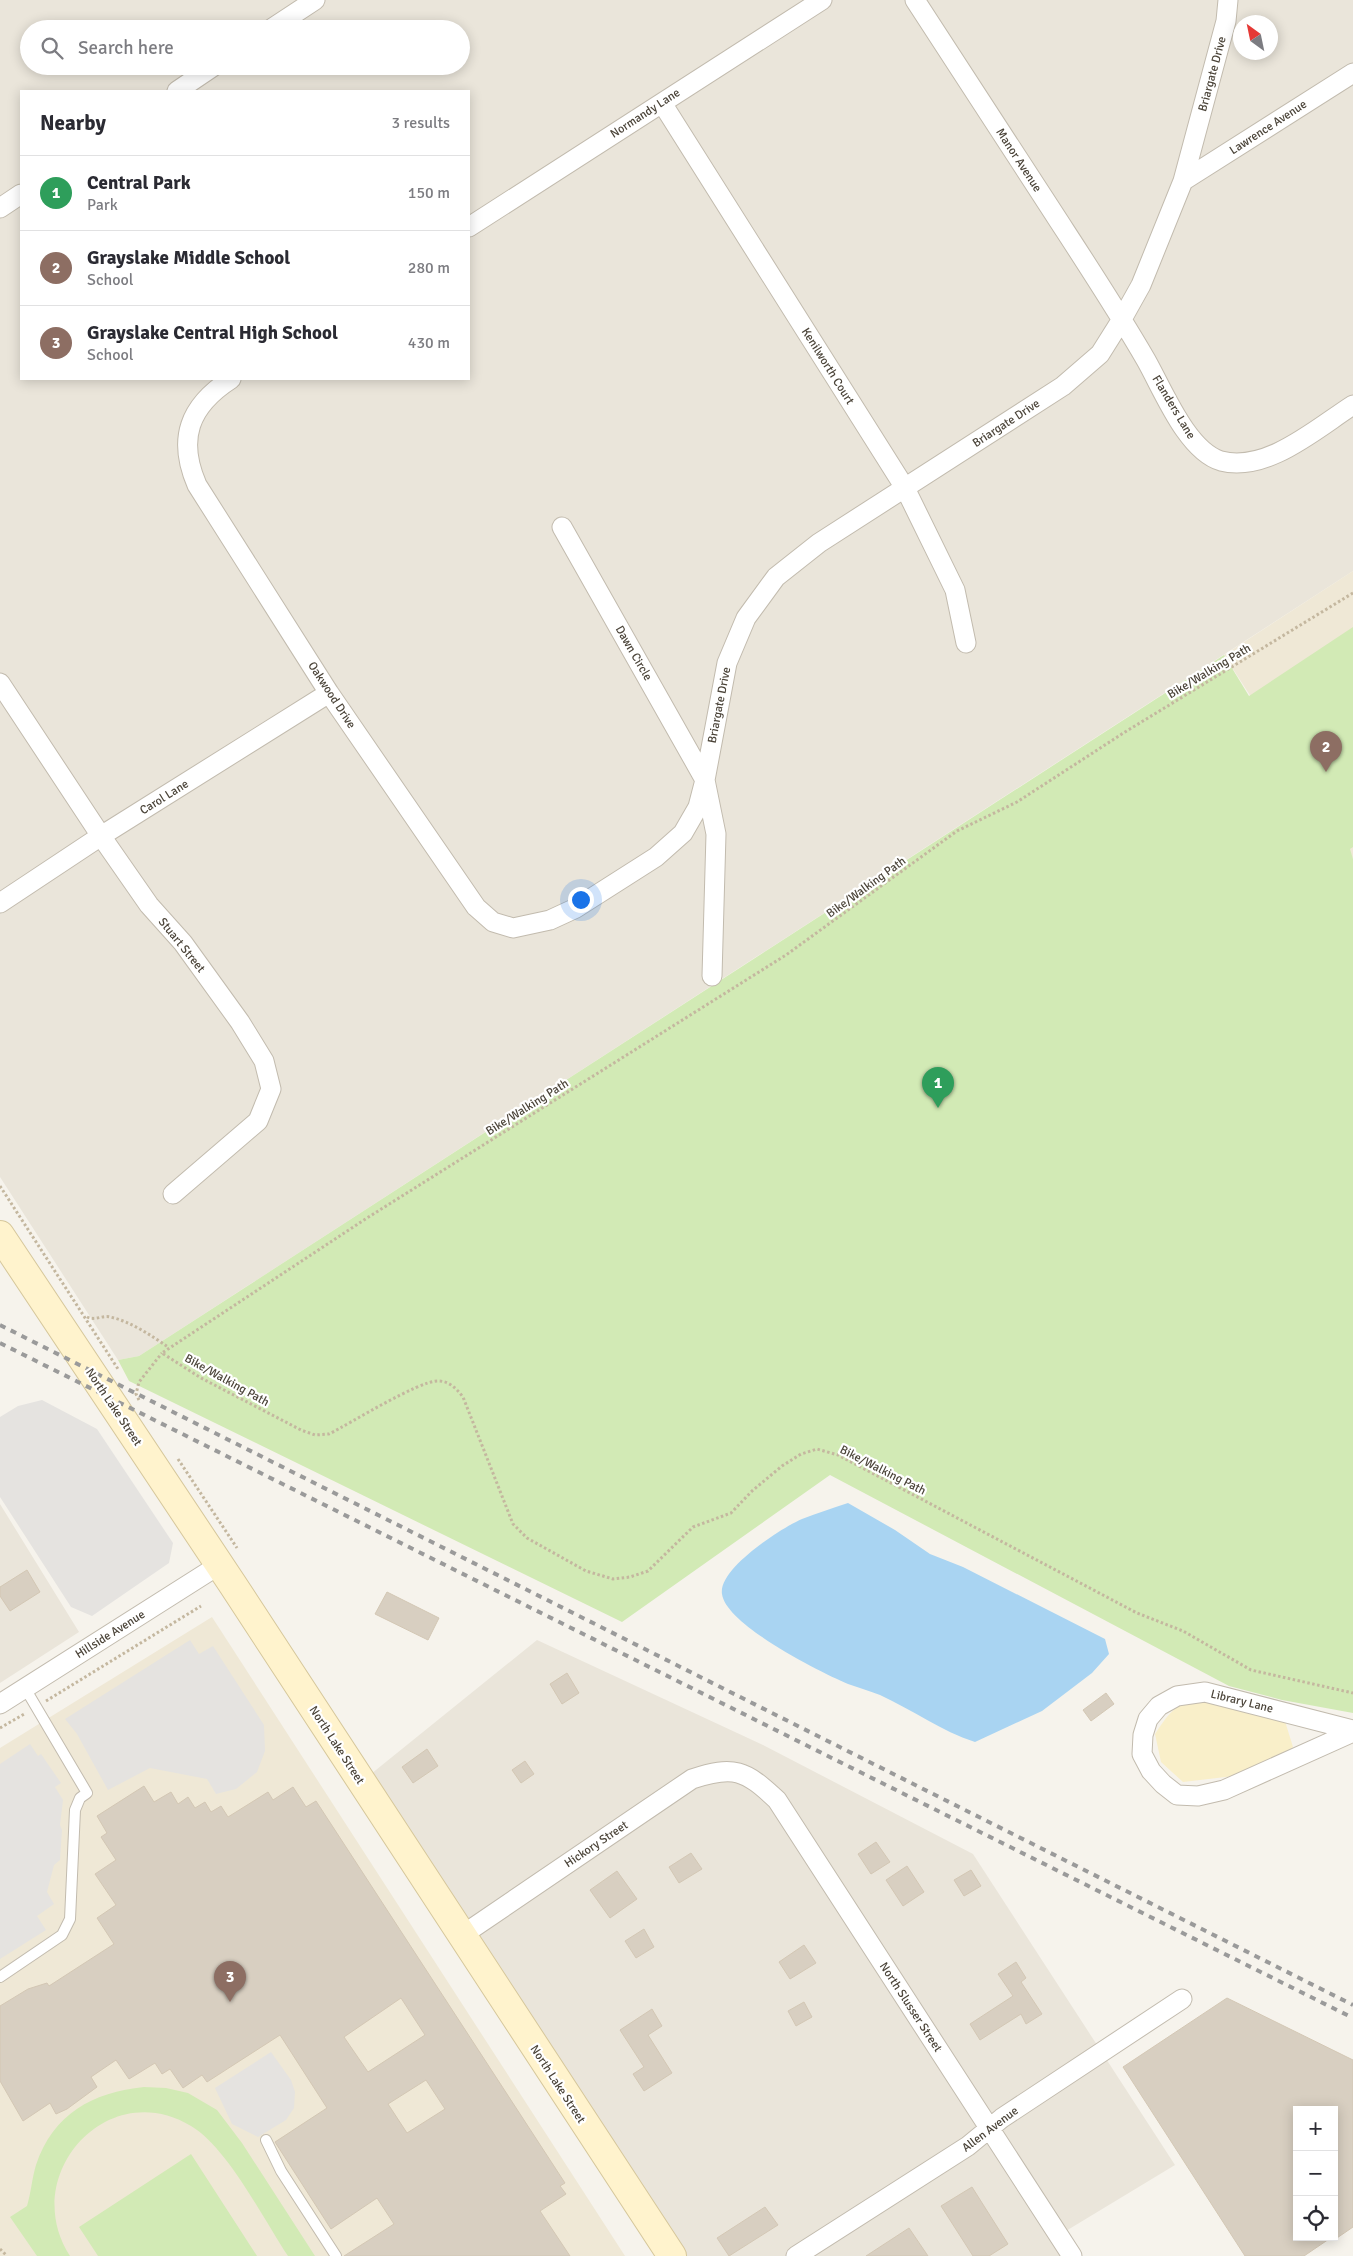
<!DOCTYPE html>
<meta charset="utf-8">
<style>
body{margin:0;font-family:Signika,sans-serif;background:#f2f2f3;color:#2b2b33}
.controls{position:absolute;right:15px;bottom:15px;display:grid;overflow:hidden;border-radius:0px;box-shadow:0 2px 12px #0003}
.controls button{width:45px;height:45px;display:grid;place-items:center;padding:0;border:0;border-bottom:1px solid #e1e1e2;background:#fff;color:#2b2b33;font:25px sans-serif}
.compass{position:absolute;left:1233px;top:15px;width:45px;height:45px;border-radius:50%;background:#fff;box-shadow:0 2px 12px #0003;rotate:327deg}
.you{position:absolute;left:580px;top:899px;width:18px;height:18px;margin:-12px;border:4px solid #fff;border-radius:50%;background:#1a73e8;box-shadow:0 0 0 8px #1a73e833}
.badge{display:grid;place-items:center;width:32px;height:32px;border-radius:50%;background:#fc3f1d;color:#fff;font-size:16px;font-weight:700}
.pin{position:absolute;translate:-50% -41px;filter:drop-shadow(0 1px 2px #0008)}
.pin::after{content:'';position:absolute;top:26px;width:18px;height:15px;background:inherit;clip-path:polygon(0 0,100% 0,50% 100%)}
.list{margin:0;padding:0;list-style:none}
h2{display:flex;justify-content:space-between;align-items:center;height:65px;margin:0;padding:0 20px;font-size:21px}
h2 small{font-size:16px;font-weight:400;color:#7c7c81}
.list li{display:grid;grid-template-columns:32px 1fr auto;gap:15px;align-items:center;box-sizing:border-box;height:75px;padding:0 20px;border-top:1px solid #e1e1e2}
.list b{display:block;font-size:19px;white-space:nowrap}
.list p{margin:0;font-size:16px;white-space:nowrap;color:#7c7c81}
.list em{font-size:16px;font-style:normal;color:#7c7c81}
.icon{flex:none;width:28px;height:28px;fill:none;stroke:currentColor;stroke-width:2;stroke-linecap:round;stroke-linejoin:round}
.map{position:relative;flex:none;width:1353px;height:2256px;overflow:hidden}
.search{position:absolute;background:#fff;box-shadow:0 2px 12px #0003;left:20px;top:20px;width:450px;height:55px;display:flex;align-items:center;gap:12px;box-sizing:border-box;padding:0 18px;border-radius:28px;color:#7c7c81;font-size:19px}
.panel{position:absolute;background:#fff;box-shadow:0 2px 12px #0003;left:20px;top:90px;width:450px;height:290px;border-radius:0px}
.map>svg:first-child{display:block}
</style>
<div class="map">
<svg width="1353" height="2256" viewBox="0 0 1353 2256">
<rect width="100%" height="100%" fill="#f6f3ec"/>
<!-- residential -->
<path fill="#eae5da" fill-rule="evenodd" d="M0,0H1353V571L139,1356L118,1360L0,1177ZM1240,22H1270V52H1240ZM29,29H461V66H29ZM21,91H469V379H21Z
M0,1504L79,1632L0,1683Z
M537,1640L763,1745L973,1854L1175,2165L1051,2240L1060,2256H685L371,1774Z"/>
<!-- education -->
<path fill="#efe8d6" d="M1353,571V859L1349,849L1224,655Z
M212,1617L625,2256H0V1748Z"/>
<!-- green -->
<path fill="#d2eab5" d="M1353,627V847L1350,849L1353,859V1713L1282,1700L1229,1686L830,1475L622,1622L129,1381L118,1360L139,1356L1224,655L1249,696Z
M144,2087L166,2088L188,2093L217,2110L242,2143L315,2256H288C264,2220 227,2147 191,2126C107,2075 18,2176 70,2256H37L10,2217L27,2206C31,2193 32,2178 36,2165C53,2114 93,2092 144,2087Z
M191,2154L257,2256H98L79,2227Z"/>
<!-- sand -->
<path fill="#f9efc9" d="M1216,1701L1284,1718L1293,1747L1267,1765L1234,1776L1183,1782L1161,1762L1155,1734C1177,1701 1179,1703 1216,1701Z"/>
<!-- parking -->
<path fill="#e5e3e0" d="M42,1400L97,1429L173,1543L169,1563L92,1616L71,1607L0,1497V1417L18,1406Z
M190,1640L199,1654L213,1646L264,1725L265,1751L257,1772L236,1789L216,1794L207,1779L150,1768L108,1790L77,1734L65,1719Z
M30,1744L38,1756L41,1754L61,1783L55,1787L63,1800L60,1825L62,1830L60,1860L54,1865L47,1892L54,1904L37,1916L46,1930L0,1959V1764Z
M271,2052L291,2080L295,2092L294,2108L286,2120L258,2137L232,2124L215,2088Z"/>
<!-- water -->
<path fill="#a9d4f2" d="M848,1503L895,1530L930,1554L963,1567L1105,1639L1109,1654L1092,1673L1042,1711L975,1742C941,1731 913,1710 880,1695C870,1691 859,1688 848,1684C820,1672 726,1625 722,1594C718,1569 781,1528 802,1519C817,1513 833,1508 848,1503Z"/>
<!-- building -->
<path fill="#d8cfc1" stroke="#d3c7b4" fill-rule="evenodd" d="M27,1570L40,1592L10,1611L0,1596V1587Z
M387,1592L439,1618L428,1640L375,1614Z
M567,1673L579,1693L562,1704L550,1684Z
M1106,1693L1114,1704L1091,1721L1083,1710Z
M427,1749L438,1766L413,1783L402,1767Z
M525,1761L534,1774L521,1783L512,1770Z
M144,1786L154,1802L171,1792L178,1804L188,1797L195,1808L205,1802L211,1812L221,1806L228,1817L268,1792L273,1800L293,1787L306,1807L316,1801L565,2183L560,2186L566,2194L540,2211L570,2256H344L394,2224L377,2198L331,2229L275,2142L327,2108L280,2035L207,2082L202,2075L183,2088L170,2069L162,2074L155,2063L129,2079L116,2060L91,2077L97,2087L67,2109L56,2114L50,2103L23,2121L0,2081V2006L28,1989L47,1983L49,1986L114,1944L97,1918L116,1905L95,1874L116,1860L101,1837L107,1833L97,1816ZM401,1998L425,2035L368,2072L344,2037ZM426,2080L445,2109L407,2133L388,2104Z
M876,1842L890,1862L871,1874L858,1854Z
M691,1853L702,1869L679,1883L669,1867Z
M907,1866L924,1892L903,1906L886,1880Z
M971,1870L981,1886L964,1896L954,1880Z
M617,1871L637,1899L610,1918L590,1890Z
M644,1929L654,1947L636,1958L625,1941Z
M804,1945L816,1963L790,1979L779,1962Z
M1016,1962L1026,1978L1021,1982L1042,2014L1026,2024L1021,2014L980,2040L970,2024L1013,1996L998,1974Z
M1227,1998L1353,2060V2227L1334,2240V2110H1297V2237H1332L1304,2256H1245L1123,2067Z
M804,2002L812,2017L796,2026L788,2011Z
M652,2009L662,2026L648,2035L672,2073L644,2091L633,2074L644,2067L620,2030Z
M972,2187L1008,2244L989,2256H973L941,2206Z
M765,2207L778,2225L729,2256L717,2238Z
M909,2228L928,2256H866Z"/>
<g fill="none" stroke-linecap="round" stroke-linejoin="round">
<!-- lane casing -->
<g stroke="#c2bbae" stroke-width="12">
<path id="lane" d="M0,1977L62,1935L70,1919L75,1810L80,1798L87,1793L25,1688
M266,2140L281,2171L336,2256"/>
</g>
<!-- street casing -->
<g stroke="#c2bbae" stroke-width="21">
<path id="street" d="M915,0C960,69 1004,138 1049,206C1082,257 1116,308 1146,360C1163,390 1187,451 1221,461C1267,473 1317,428 1353,405
M271,29L315,0
M177,91L214,66
M662,103L905,488L955,590L966,643
M1183,181L1353,73
M0,208L21,194
M469,227L822,0
M231,379C189,406 177,439 197,485L329,693L476,907L493,922L513,928L550,920L576,908L656,857L683,833L698,807L705,780L727,663L746,618L776,577L819,543L1063,386L1100,354L1122,319L1141,285L1183,181L1226,21L1228,0
M562,527L705,780L716,834L712,976
M0,683L101,836L149,905L183,943L240,1022L264,1061L271,1089L258,1121L173,1194
M0,903L101,836L329,693
M0,1704L219,1565
M1353,1730L1205,1692L1177,1696L1159,1706L1148,1719L1143,1735L1142,1754L1151,1771L1163,1784L1177,1795L1198,1796L1224,1790L1353,1732
M461,1936L692,1779C734,1765 745,1770 777,1800L1072,2256
M796,2256L968,2146L1002,2118L1182,1999"/>
</g>
<!-- secondary casing -->
<g stroke="#d6c79b" stroke-width="30">
<path id="secondary" d="M0,1235L233,1585L672,2256"/>
</g>
<!-- path -->
<path stroke="#c4b79f" stroke-width="3" stroke-dasharray="2.5 2.5" stroke-linecap="butt" d="M1353,593L1125,732L1017,802L957,831L786,955L367,1218L162,1353L201,1378L301,1430L315,1435L329,1434C351,1423 418,1381 438,1381C449,1381 456,1388 463,1397L513,1524L527,1538L586,1571L613,1579L630,1577L648,1571L693,1527L731,1513L752,1491L782,1466L801,1454L817,1449L838,1455L1137,1613L1183,1631L1251,1670L1353,1693
M0,1186L118,1369
M87,1317C95,1321 102,1315 110,1317C130,1321 152,1336 168,1347
M139,1400L136,1394L139,1382L162,1353
M178,1459L237,1548
M46,1701L201,1606
M0,1728L26,1713
M0,2249L7,2256"/>
<!-- lane -->
<use href="#lane" stroke="#fff" stroke-width="10"/>
<!-- street -->
<use href="#street" stroke="#fff" stroke-width="19"/>
<!-- secondary -->
<use href="#secondary" stroke="#fff3cd" stroke-width="28"/>
<!-- rail -->
<path stroke="#9a9a9a" stroke-width="4" stroke-dasharray="6 6" stroke-linecap="butt" d="M0,1325L1353,2005
M0,1343L1353,2018"/>
</g>
<g text-anchor="middle" stroke-width="4.5" stroke-linejoin="round" paint-order="stroke">
<!-- street labels -->
<g font-size="12" fill="#4b4439" stroke="#fff">
<text transform="translate(1212 74) rotate(-75)" y="4">Briargate Drive</text>
<text transform="translate(645 113) rotate(-33)" y="4">Normandy Lane</text>
<text transform="translate(1268 127) rotate(-33)" y="4">Lawrence Avenue</text>
<text transform="translate(1019 160) rotate(57)" y="4">Manor Avenue</text>
<text transform="translate(828 366) rotate(58)" y="4">Kenilworth Court</text>
<text transform="translate(1174 407) rotate(59)" y="4">Flanders Lane</text>
<text transform="translate(1006 423) rotate(-33)" y="4">Briargate Drive</text>
<text transform="translate(634 653) rotate(60)" y="4">Dawn Circle</text>
<text transform="translate(1209 671) rotate(-31)" y="4">Bike/Walking Path</text>
<text transform="translate(332 695) rotate(57)" y="4">Oakwood Drive</text>
<text transform="translate(719 705) rotate(-79)" y="4">Briargate Drive</text>
<text transform="translate(164 797) rotate(-32)" y="4">Carol Lane</text>
<text transform="translate(866 887) rotate(-36)" y="4">Bike/Walking Path</text>
<text transform="translate(182 945) rotate(51)" y="4">Stuart Street</text>
<text transform="translate(527 1107) rotate(-32)" y="4">Bike/Walking Path</text>
<text transform="translate(227 1380) rotate(29)" y="4">Bike/Walking Path</text>
<text transform="translate(114 1407) rotate(56)" y="4">North Lake Street</text>
<text transform="translate(883 1470) rotate(27)" y="4">Bike/Walking Path</text>
<text transform="translate(110 1634) rotate(-32)" y="4">Hillside Avenue</text>
<text transform="translate(1242 1701) rotate(14)" y="4">Library Lane</text>
<text transform="translate(337 1745) rotate(57)" y="4">North Lake Street</text>
<text transform="translate(596 1844) rotate(-34)" y="4">Hickory Street</text>
<text transform="translate(911 2007) rotate(57)" y="4">North Slusser Street</text>
<text transform="translate(558 2084) rotate(57)" y="4">North Lake Street</text>
<text transform="translate(990 2129) rotate(-37)" y="4">Allen Avenue</text>
</g>
</g>
</svg>
<div class="controls">
<button>+</button>
<button>−</button>
<button><svg class="icon" aria-label="locate" viewBox="0 0 24 24"><circle cx="12" cy="12" r="6"/><path d="M12 2v4M12 18v4M2 12h4M18 12h4"/></svg></button>
</div>
<svg class="compass" viewBox="-18 -18 36 36"><path d="M0-13l5 13h-10z" fill="#e53935"/><path d="M0 13l5-13h-10z" fill="#7c7c81"/></svg>
<div class="you"></div>
<div class="pin badge" style="left:938px;top:1108px;background:#2e9e5b">1</div>
<div class="pin badge" style="left:1326px;top:772px;background:#8d6e63">2</div>
<div class="pin badge" style="left:230px;top:2002px;background:#8d6e63">3</div>
<div class="search"><svg class="icon" aria-label="search" viewBox="0 0 24 24"><circle cx="10" cy="10" r="6"/><path d="M15 15l6 6"/></svg>Search here</div>
<section class="panel">
<h2>Nearby<small>3 results</small></h2>
<ul class="list">
<li><span class="badge" style="background:#2e9e5b">1</span><div><b>Central Park</b><p>Park</p></div><em>150 m</em></li>
<li><span class="badge" style="background:#8d6e63">2</span><div><b>Grayslake Middle School</b><p>School</p></div><em>280 m</em></li>
<li><span class="badge" style="background:#8d6e63">3</span><div><b>Grayslake Central High School</b><p>School</p></div><em>430 m</em></li>
</ul>
</section>
</div>
